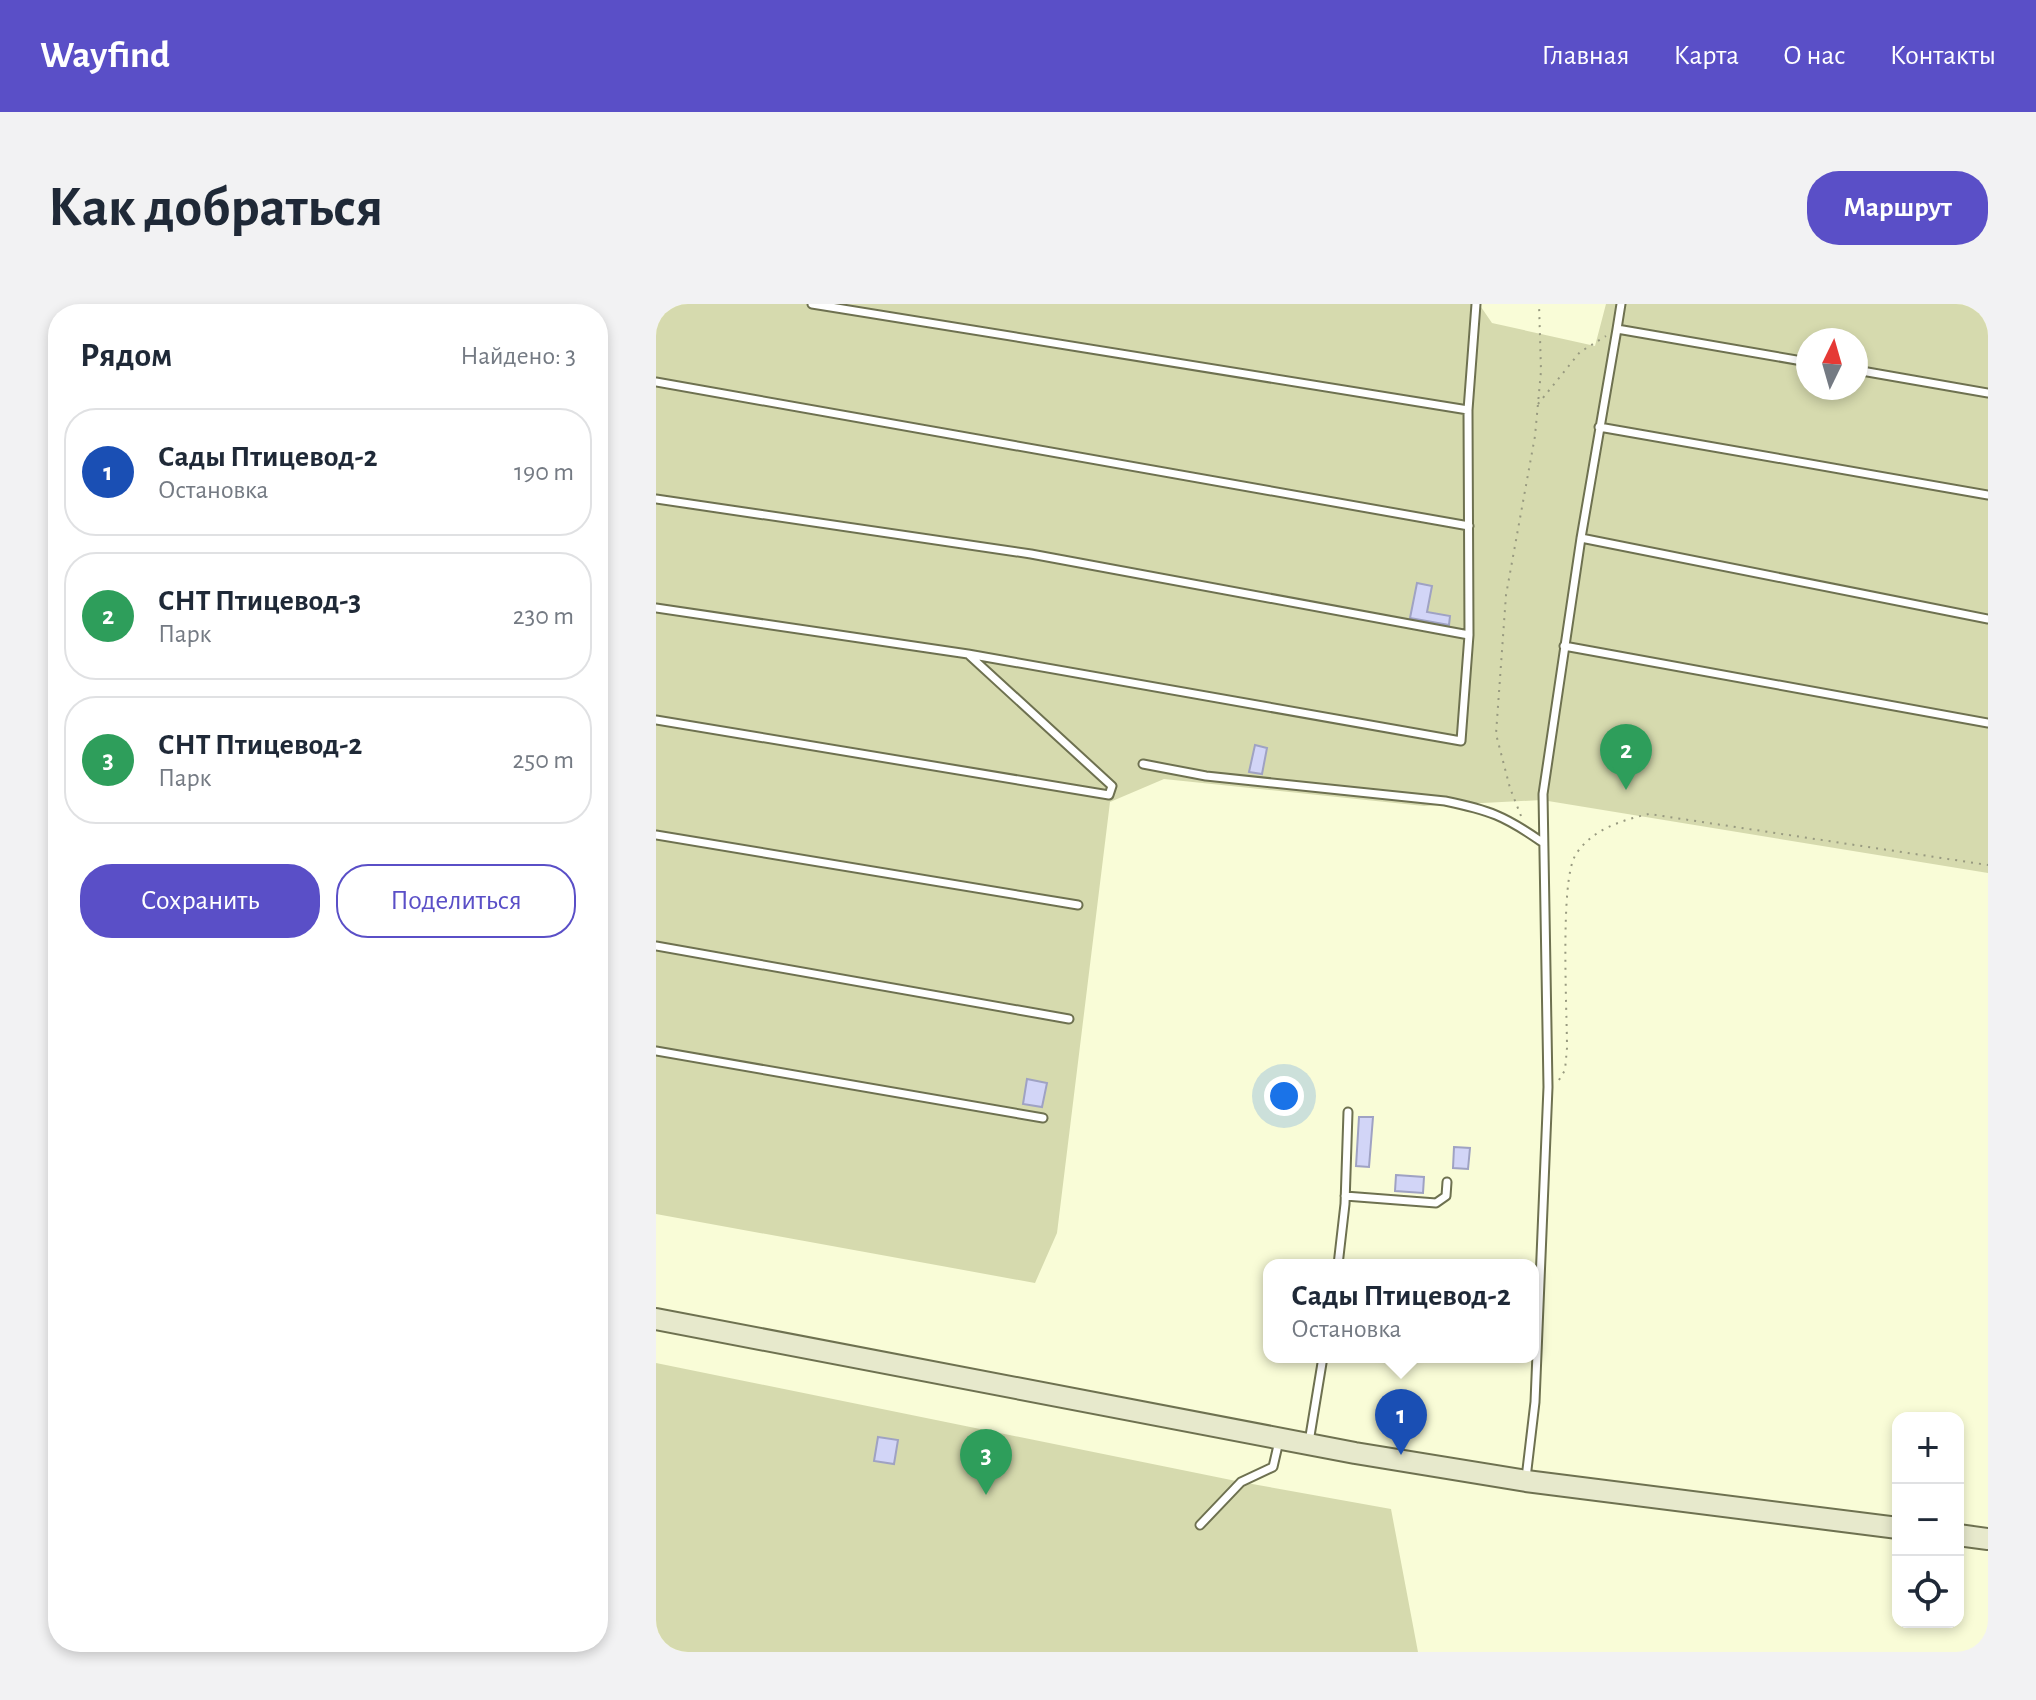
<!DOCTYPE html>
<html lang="ru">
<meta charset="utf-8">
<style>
body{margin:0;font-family:"Alegreya Sans",sans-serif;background:#f2f2f3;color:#1f2937}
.controls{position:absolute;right:24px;bottom:24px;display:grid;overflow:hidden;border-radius:16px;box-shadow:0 4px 12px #0003}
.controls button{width:72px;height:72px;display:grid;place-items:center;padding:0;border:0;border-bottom:2px solid #e0e1e3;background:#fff;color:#1f2937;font:40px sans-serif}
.compass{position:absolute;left:1140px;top:24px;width:72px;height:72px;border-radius:50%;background:#fff;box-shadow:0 4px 12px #0003;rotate:5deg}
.you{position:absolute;left:628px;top:792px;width:28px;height:28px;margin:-20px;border:6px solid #fff;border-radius:50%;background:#1a73e8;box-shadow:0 0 0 12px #1a73e833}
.badge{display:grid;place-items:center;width:52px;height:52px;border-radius:50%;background:#5a4fc7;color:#fff;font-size:26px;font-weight:700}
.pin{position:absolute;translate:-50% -66px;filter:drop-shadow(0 2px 4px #0008)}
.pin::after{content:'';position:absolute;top:42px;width:28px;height:24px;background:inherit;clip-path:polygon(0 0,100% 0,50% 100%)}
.popup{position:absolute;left:607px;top:955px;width:276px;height:104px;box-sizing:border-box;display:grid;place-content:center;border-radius:16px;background:#fff;filter:drop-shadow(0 2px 6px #0005);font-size:26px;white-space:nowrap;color:#747a83}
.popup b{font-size:30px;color:#1f2937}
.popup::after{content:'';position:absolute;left:50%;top:100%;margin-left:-16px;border:16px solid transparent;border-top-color:#fff}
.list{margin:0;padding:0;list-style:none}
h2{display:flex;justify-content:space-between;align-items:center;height:104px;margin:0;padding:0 32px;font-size:34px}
h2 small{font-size:26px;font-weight:400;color:#747a83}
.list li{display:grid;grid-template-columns:52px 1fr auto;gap:24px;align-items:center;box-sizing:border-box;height:128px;margin:0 16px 16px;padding:0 16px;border:2px solid #e0e1e3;border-radius:32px}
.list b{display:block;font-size:30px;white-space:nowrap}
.list p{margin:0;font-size:26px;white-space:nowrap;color:#747a83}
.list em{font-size:26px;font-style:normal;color:#747a83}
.actions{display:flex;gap:16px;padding:24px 32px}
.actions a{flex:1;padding:18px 0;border:2px solid #5a4fc7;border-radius:32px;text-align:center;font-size:28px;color:#5a4fc7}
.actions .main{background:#5a4fc7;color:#fff}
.icon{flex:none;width:44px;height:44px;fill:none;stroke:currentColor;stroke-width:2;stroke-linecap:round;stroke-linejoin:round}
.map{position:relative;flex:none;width:1332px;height:1348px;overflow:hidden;border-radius:32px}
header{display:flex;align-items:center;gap:48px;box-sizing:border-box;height:112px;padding:0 40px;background:#5a4fc7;color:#fff}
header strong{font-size:38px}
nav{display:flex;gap:44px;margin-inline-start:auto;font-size:28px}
.intro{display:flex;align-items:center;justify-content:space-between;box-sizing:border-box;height:192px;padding:0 48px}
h1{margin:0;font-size:56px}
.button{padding:20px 36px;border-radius:32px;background:#5a4fc7;color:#fff;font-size:28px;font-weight:700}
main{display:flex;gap:48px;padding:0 48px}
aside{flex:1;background:#fff;border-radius:32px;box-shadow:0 4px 12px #0003}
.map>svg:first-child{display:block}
</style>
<header>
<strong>Wayfind</strong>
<nav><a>Главная</a><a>Карта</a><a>О нас</a><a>Контакты</a></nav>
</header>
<div class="intro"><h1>Как добраться</h1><a class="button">Маршрут</a></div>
<main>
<aside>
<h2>Рядом<small>Найдено: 3</small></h2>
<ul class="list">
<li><span class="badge" style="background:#1a4fb4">1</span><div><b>Сады Птицевод-2</b><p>Остановка</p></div><em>190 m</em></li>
<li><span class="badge" style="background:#2e9e5b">2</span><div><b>СНТ Птицевод-3</b><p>Парк</p></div><em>230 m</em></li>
<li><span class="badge" style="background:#2e9e5b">3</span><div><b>СНТ Птицевод-2</b><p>Парк</p></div><em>250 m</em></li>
</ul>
<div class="actions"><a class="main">Сохранить</a><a>Поделиться</a></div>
</aside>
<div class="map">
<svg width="1332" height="1348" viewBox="0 0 1332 1348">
<rect width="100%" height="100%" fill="#f9fcd7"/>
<!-- green -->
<path fill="#d6daae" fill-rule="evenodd" d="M0,0H823L836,19L939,42L950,0H1332V569L886,496L768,502L508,475L454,498L401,929L379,979L0,910ZM1152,36H1200V84H1152Z
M0,1059L585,1178L735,1205L762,1348H0Z"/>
<!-- building -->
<path fill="#d2d5f7" stroke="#9fa2c3" stroke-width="2" d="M761,279L776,282L771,308L794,312L793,321L754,314Z
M599,441L611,444L606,470L593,468Z
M371,775L391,779L386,803L367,800Z
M703,813H717L713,863L700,862Z
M798,843L814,844L812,865L797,864Z
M740,871L768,873L767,889L739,887Z
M222,1133L242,1136L238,1160L218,1157Z"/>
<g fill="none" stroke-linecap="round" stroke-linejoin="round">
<!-- service casing -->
<g stroke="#6e7150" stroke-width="11">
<path id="service" d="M156,0L812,106
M961,25L965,0
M1200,66L1332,89
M0,78L813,222
M943,123L1332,191
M0,195L375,250L813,331
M925,234L1332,315
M0,304L312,350L805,437L813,331L812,106L820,0
M908,342L1332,419
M0,416L453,491L456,482L313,351
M487,460L550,472L789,497C833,506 849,512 886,538
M0,531L422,601
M0,642L413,715
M0,747L387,814
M689,892L780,899L790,892L791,878
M682,961L689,900L692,808
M653,1138L667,1053
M870,1174L879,1098L892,783L887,490L925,234L961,25L1152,58
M544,1221L585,1178L617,1163L623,1137"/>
</g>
<!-- secondary casing -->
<g stroke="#6e7150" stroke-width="24">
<path id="secondary" d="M0,1015L699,1149L870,1177L1242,1224
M1302,1231L1332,1235"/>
</g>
<!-- path -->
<path stroke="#989a80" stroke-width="2" stroke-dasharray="2 6" stroke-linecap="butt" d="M882,100L924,48L950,32
M865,512L854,484L840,430L850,291L879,132L885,67L883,0
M903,776L909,766L911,744C911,707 904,578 919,552C934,526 966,516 993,510L1332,561"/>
<!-- service -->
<use href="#service" stroke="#fff" stroke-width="7"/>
<!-- secondary -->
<use href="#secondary" stroke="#e7e9cc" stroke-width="20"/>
</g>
</svg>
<div class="controls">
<button>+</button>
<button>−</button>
<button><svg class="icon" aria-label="locate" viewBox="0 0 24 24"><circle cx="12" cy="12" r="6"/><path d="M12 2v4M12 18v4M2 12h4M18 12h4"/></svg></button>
</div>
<svg class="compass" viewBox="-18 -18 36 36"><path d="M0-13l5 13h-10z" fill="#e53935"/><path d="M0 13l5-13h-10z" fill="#747a83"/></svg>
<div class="you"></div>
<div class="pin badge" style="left:745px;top:1151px;background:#1a4fb4">1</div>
<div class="popup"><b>Сады Птицевод-2</b>Остановка</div>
<div class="pin badge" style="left:970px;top:486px;background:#2e9e5b">2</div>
<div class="pin badge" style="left:330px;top:1191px;background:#2e9e5b">3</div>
</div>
</main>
